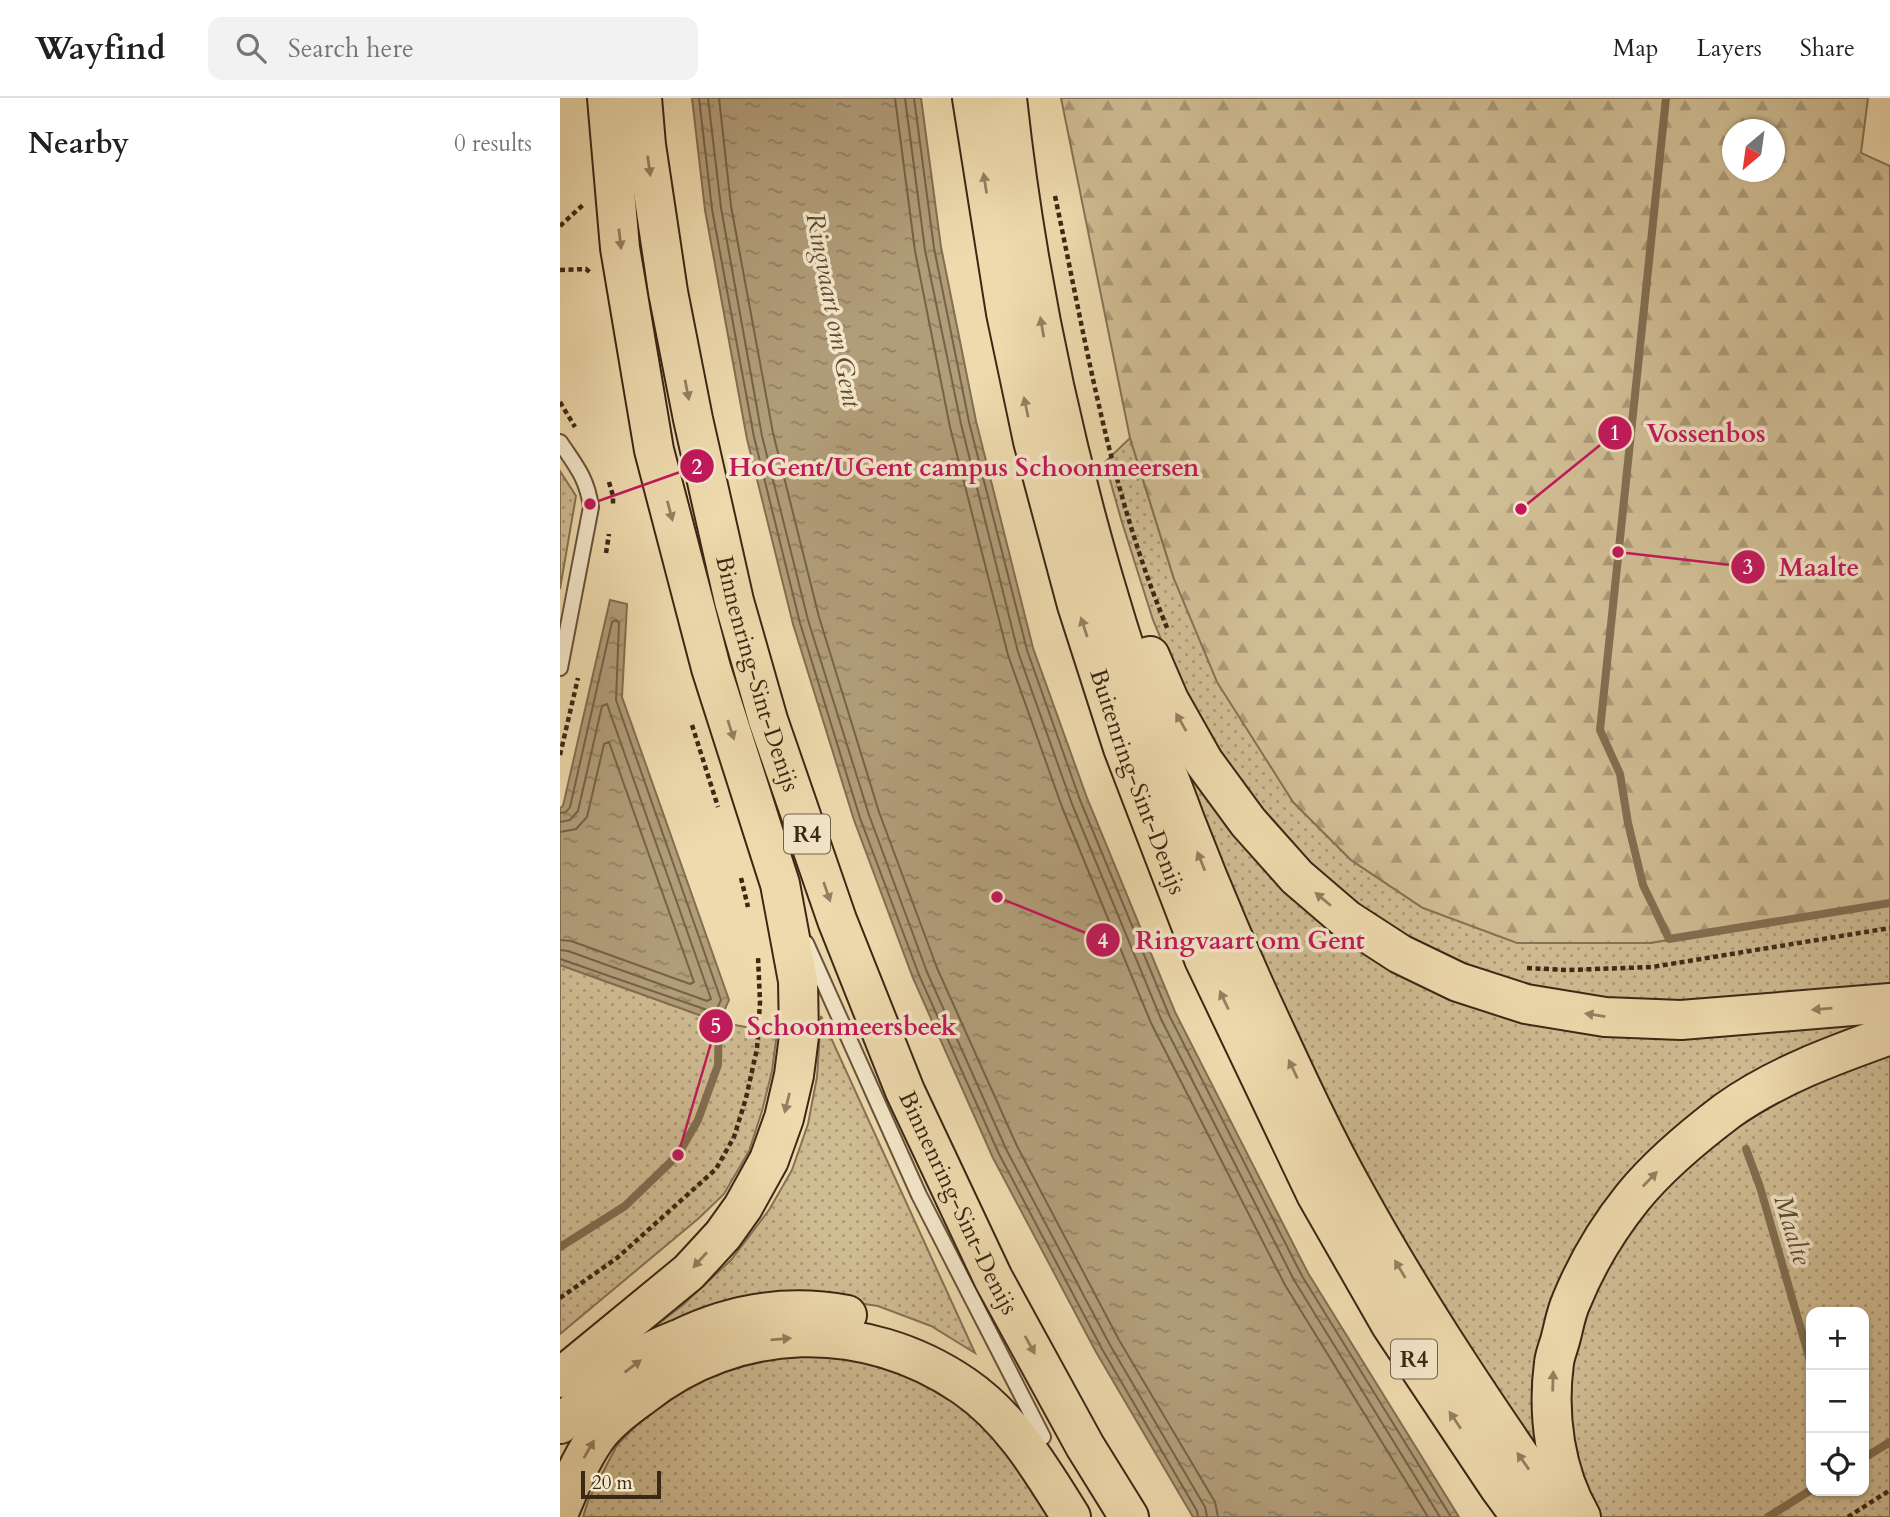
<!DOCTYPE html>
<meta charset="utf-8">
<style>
body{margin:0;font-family:Cardo,serif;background:#f2f2f2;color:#202124}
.controls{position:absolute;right:21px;bottom:21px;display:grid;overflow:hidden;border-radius:14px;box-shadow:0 2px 5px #0004}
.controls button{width:63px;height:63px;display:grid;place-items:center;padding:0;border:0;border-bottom:2px solid #e0e0e0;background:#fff;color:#202124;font:35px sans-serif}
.compass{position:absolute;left:1162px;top:21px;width:63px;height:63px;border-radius:50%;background:#fff;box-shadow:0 2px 5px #0004;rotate:209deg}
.scale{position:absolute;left:21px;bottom:18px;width:80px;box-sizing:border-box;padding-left:7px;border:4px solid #3b2715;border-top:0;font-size:19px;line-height:24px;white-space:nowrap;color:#3b2715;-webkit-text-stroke:5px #f4e7ca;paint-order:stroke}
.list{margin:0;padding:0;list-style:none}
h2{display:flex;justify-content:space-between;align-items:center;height:91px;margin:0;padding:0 28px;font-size:30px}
h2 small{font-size:23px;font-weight:400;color:#757577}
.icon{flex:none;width:38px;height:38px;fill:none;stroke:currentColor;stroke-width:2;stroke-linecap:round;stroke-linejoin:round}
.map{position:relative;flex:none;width:1330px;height:1419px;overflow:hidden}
header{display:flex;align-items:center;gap:42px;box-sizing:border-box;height:98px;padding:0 35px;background:#fff;border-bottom:2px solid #e0e0e0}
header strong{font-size:33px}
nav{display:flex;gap:38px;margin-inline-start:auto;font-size:24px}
.search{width:490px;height:63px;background:#f2f2f2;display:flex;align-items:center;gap:18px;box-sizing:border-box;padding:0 24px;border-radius:14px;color:#757577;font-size:26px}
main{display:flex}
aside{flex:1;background:#fff}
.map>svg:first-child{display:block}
</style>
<header>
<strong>Wayfind</strong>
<div class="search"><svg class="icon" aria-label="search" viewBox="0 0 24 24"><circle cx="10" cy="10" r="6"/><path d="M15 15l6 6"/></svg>Search here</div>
<nav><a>Map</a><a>Layers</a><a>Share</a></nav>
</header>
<main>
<aside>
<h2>Nearby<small>0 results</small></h2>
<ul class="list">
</ul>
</aside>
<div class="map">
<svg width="1330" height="1419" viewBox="0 0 1330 1419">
<defs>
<pattern id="grass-dots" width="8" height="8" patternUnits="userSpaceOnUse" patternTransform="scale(1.75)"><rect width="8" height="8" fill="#d0bc93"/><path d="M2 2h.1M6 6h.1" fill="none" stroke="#a97" stroke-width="1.8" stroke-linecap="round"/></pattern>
<pattern id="forest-firs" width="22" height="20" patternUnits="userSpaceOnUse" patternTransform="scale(1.75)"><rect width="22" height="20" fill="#d0bc93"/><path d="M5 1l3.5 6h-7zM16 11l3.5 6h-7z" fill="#a97"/></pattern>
<pattern id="water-ripples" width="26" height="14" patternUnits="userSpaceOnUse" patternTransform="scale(1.75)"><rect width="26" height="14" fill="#b19d79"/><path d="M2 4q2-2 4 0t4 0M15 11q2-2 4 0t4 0" fill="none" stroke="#918062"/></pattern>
</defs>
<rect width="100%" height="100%" fill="#eedaad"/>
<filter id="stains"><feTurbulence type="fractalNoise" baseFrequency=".00286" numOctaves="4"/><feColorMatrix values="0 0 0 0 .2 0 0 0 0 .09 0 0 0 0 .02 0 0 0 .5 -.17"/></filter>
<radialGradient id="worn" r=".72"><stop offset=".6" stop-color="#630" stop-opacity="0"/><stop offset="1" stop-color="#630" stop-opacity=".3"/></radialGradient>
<!-- grass -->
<path fill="url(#grass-dots)" stroke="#867254" stroke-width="2" fill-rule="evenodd" d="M570,340L614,481L733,704L791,762L863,810L1090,845L1330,805V888L1121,906L1047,903L970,891L904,869L848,842L795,808L748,768L701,714L658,655L623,594L593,522L561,421L545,364Z
M0,373L16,398L0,491Z
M602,618L657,703L923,906L1330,919L1270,943L1025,1140L994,1383L844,1150L765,1003L685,833Z
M0,867L159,924L217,935L212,973L202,1013L189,1053L164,1096L139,1120L0,1236Z
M261,918L415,1255L371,1228L318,1208L262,1200L86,1235L124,1206L171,1162L209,1112L232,1072L248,1026L257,979Z
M1330,957V1419H1038L1012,1352L1007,1304L1011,1259L1024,1212L1054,1152L1087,1106L1128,1065L1184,1021L1242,986ZM1251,1214H1304V1393H1251Z
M266,1253L327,1267L386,1293L434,1337L499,1419H23L28,1403L57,1347L108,1295L163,1269Z"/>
<!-- forest -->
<path fill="url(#forest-firs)" stroke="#867254" stroke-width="2" fill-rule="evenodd" d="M501,0H1308L1301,55L1330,68V805L1090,845H957L863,810L791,762L733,704L657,584L614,481L570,340ZM1172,32H1214V74H1172Z"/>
<!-- water -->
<path fill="url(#water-ripples)" stroke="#826e51" stroke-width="2" d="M132,0H361L381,149L416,323L473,550L527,700L615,914L748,1175L899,1419H633L536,1254L433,1060L353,880L294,722L233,526L187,341L145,112Z
M50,502L67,506L62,599L169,902L159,924L0,867V710L3,708Z"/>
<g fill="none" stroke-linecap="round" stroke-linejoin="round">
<!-- shore -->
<path stroke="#766247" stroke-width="2" d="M139,0L152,111L194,339L240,525L300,720L359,877L439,1056L542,1251L637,1413L638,1419
M148,0L161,110L202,338L248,522L309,717L367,874L447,1053L550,1247L645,1409L647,1419
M159,0L171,108L213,335L259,519L319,714L377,870L457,1048L559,1242L655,1404L658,1419
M335,0L355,153L390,329L448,557L502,709L591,925L725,1187L868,1419
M345,0L365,152L401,326L458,554L512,706L601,921L734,1182L880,1419
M354,0L374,150L409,324L467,552L520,702L609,917L742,1178L891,1419
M0,715L6,714L10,709L52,524L56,522L59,525L56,602L161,902L156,913L153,914L0,861
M0,724L10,722L18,713L42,608L47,606L151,901L147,903L8,853L0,852
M0,734L16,731L27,719L44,646L49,644L134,884L130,886L11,843L0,842"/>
<!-- stream -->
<path stroke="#826e51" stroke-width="8" d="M1106,0L1040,632L1060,676L1068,725L1083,787L1109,841L1330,805
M1186,1051L1200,1089L1251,1266
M0,1149L65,1108L118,1057L138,1022L158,967L159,924
M1304,1360L1330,1344
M1208,1419L1251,1392"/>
<!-- lane casing -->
<g stroke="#68543b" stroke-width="18">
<path id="lane" d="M0,344C16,368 27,380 31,409L0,570
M246,845L359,1097L483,1339"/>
</g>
<!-- highway casing -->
<g stroke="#3b2715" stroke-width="42">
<g id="highway">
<path id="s1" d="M82,0L86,47L108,194L133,321L174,503L208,622L277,822L345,993L433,1180L525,1348L569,1419"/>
<path id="s2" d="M412,0L446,215L473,343L517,507L563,650L644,861L756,1096L831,1227L939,1389L961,1419"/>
<path d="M447,0C482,323 577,639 715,933C740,987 765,1041 794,1093C856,1206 928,1313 1002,1419"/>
<path d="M590,558L609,602L644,664L688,724L737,779L786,821L840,856L898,884L966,906L1045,919L1121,922L1330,905"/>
<path d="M0,1280L129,1174L163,1137L183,1109L209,1062L224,1020L234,977L239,938L238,883L220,786L151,570L94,352L60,150L47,0"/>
<path d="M0,1326C29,1302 58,1275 89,1255C98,1249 109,1245 119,1241C172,1215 229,1206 287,1217"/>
<path d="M0,1412C10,1388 20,1363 35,1341C46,1324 66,1310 82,1298C177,1223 304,1220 404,1288C452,1321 481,1371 511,1419"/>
<path d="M1021,1419C995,1374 987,1317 994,1265C995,1256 999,1248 1001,1239C1004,1228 1006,1215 1011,1204C1026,1167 1048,1130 1073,1099C1099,1067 1134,1038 1167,1013C1216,978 1274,957 1330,937"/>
</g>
</g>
<!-- path -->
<path stroke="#3b2715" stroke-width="4.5" stroke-dasharray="5 3.5" stroke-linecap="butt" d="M495,98C526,244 550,394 608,532
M0,128L25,105
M0,172L26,171L32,176
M0,304L15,329
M49,384L53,398V406
M46,455L49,436
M132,627L158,709
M0,657L18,580
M181,780L188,809
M967,870L1008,872L1092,869L1330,830
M0,1200L57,1160L156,1071L174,1039L186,1000L197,951L200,904L198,859
M1288,1419L1330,1392"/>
<!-- lane -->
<use href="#lane" stroke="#f4e7ca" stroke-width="14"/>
<!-- highway -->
<use href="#highway" stroke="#eedaad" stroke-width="38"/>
</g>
<!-- one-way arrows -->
<defs><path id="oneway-solid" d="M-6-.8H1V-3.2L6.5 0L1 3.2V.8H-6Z" transform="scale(1.75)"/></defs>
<g fill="#948061">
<use href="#oneway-solid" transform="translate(89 68) rotate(82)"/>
<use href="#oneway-solid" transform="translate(425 85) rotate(-99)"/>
<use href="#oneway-solid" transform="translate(60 141) rotate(84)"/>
<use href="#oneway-solid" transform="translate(482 229) rotate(-100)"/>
<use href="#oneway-solid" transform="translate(127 292) rotate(79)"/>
<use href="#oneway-solid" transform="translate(466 309) rotate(-102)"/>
<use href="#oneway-solid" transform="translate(110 413) rotate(75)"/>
<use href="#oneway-solid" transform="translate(524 529) rotate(-108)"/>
<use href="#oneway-solid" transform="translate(621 624) rotate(-120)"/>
<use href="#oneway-solid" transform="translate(171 632) rotate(72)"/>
<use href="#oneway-solid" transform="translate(641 763) rotate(-112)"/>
<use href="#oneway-solid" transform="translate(267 794) rotate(71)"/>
<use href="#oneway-solid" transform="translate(763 801) rotate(-140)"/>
<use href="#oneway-solid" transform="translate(664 902) rotate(-115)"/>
<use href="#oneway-solid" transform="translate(1262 911) rotate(175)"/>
<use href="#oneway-solid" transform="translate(1035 917) rotate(-171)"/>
<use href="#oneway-solid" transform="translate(733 971) rotate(-115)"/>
<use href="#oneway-solid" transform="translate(227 1005) rotate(104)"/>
<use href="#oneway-solid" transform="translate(1090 1081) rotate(-46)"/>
<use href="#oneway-solid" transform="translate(140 1162) rotate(132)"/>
<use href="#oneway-solid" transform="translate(840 1171) rotate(-121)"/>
<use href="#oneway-solid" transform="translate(221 1241) rotate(-5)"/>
<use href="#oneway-solid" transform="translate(470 1247) rotate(61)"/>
<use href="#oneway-solid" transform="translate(73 1268) rotate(-37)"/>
<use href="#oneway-solid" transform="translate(993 1283) rotate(-88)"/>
<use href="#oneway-solid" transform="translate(895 1322) rotate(-124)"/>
<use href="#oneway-solid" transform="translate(29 1351) rotate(-60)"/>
<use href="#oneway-solid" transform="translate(963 1363) rotate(-125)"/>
</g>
<g text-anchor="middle" stroke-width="7" stroke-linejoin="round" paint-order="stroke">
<!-- shield labels -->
<g fill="#f4e7ca" stroke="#72614b" stroke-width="2">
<rect x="224" y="716.5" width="46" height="39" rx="5"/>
<rect x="831" y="1241.5" width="46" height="39" rx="5"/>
</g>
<g font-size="23" font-weight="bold" fill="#3b2715">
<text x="247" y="744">R4</text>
<text x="854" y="1269">R4</text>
</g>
<!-- street labels -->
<g font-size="24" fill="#3b2715" stroke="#f4e7ca">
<text dy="8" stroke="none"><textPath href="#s1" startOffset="588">Binnenring-Sint-Denijs</textPath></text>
<text dy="8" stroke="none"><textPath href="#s2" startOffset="705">Buitenring-Sint-Denijs</textPath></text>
<text dy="8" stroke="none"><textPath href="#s1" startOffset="1155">Binnenring-Sint-Denijs</textPath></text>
</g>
<!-- water labels -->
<g font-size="26" font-style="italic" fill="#5e4a33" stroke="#f4e7ca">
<text transform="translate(274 212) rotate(79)" y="9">Ringvaart om Gent</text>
<text transform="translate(1233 1132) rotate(73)" y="9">Maalte</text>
</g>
</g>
<!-- callouts -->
<path fill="none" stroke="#c2185b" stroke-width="2.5" d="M961 411L1055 335M30 406L137 368M1058 454L1188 469M437 799L543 842M118 1057L156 928"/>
<g fill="#c2185b" stroke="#f4e7ca" stroke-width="2.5">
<circle cx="961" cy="411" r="7"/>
<circle cx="30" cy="406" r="7"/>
<circle cx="1058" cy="454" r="7"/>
<circle cx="437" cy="799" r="7"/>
<circle cx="118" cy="1057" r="7"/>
<circle cx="1055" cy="335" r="18"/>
<circle cx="137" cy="368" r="18"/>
<circle cx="1188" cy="469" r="18"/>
<circle cx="543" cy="842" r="18"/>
<circle cx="156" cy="928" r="18"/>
</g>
<g font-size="21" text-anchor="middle" font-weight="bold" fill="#fff">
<text x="1055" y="342">1</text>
<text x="137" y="376">2</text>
<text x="1188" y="476">3</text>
<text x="543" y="850">4</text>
<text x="156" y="935">5</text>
</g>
<g font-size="26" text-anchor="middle" font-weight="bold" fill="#c2185b" stroke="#f4e7ca" stroke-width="7" stroke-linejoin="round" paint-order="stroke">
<text x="1146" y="344">Vossenbos</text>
<text x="404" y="378">HoGent/UGent campus Schoonmeersen</text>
<text x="1259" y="478">Maalte</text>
<text x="690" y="851">Ringvaart om Gent</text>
<text x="292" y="937">Schoonmeersbeek</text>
</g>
<rect width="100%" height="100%" filter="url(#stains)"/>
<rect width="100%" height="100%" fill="url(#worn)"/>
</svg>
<div class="controls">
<button>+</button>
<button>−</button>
<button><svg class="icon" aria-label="locate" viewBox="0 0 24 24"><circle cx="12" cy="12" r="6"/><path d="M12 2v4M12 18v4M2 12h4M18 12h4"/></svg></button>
</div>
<svg class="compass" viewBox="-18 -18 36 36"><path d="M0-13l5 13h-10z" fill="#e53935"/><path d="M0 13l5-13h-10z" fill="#757577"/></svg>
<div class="scale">20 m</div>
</div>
</main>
